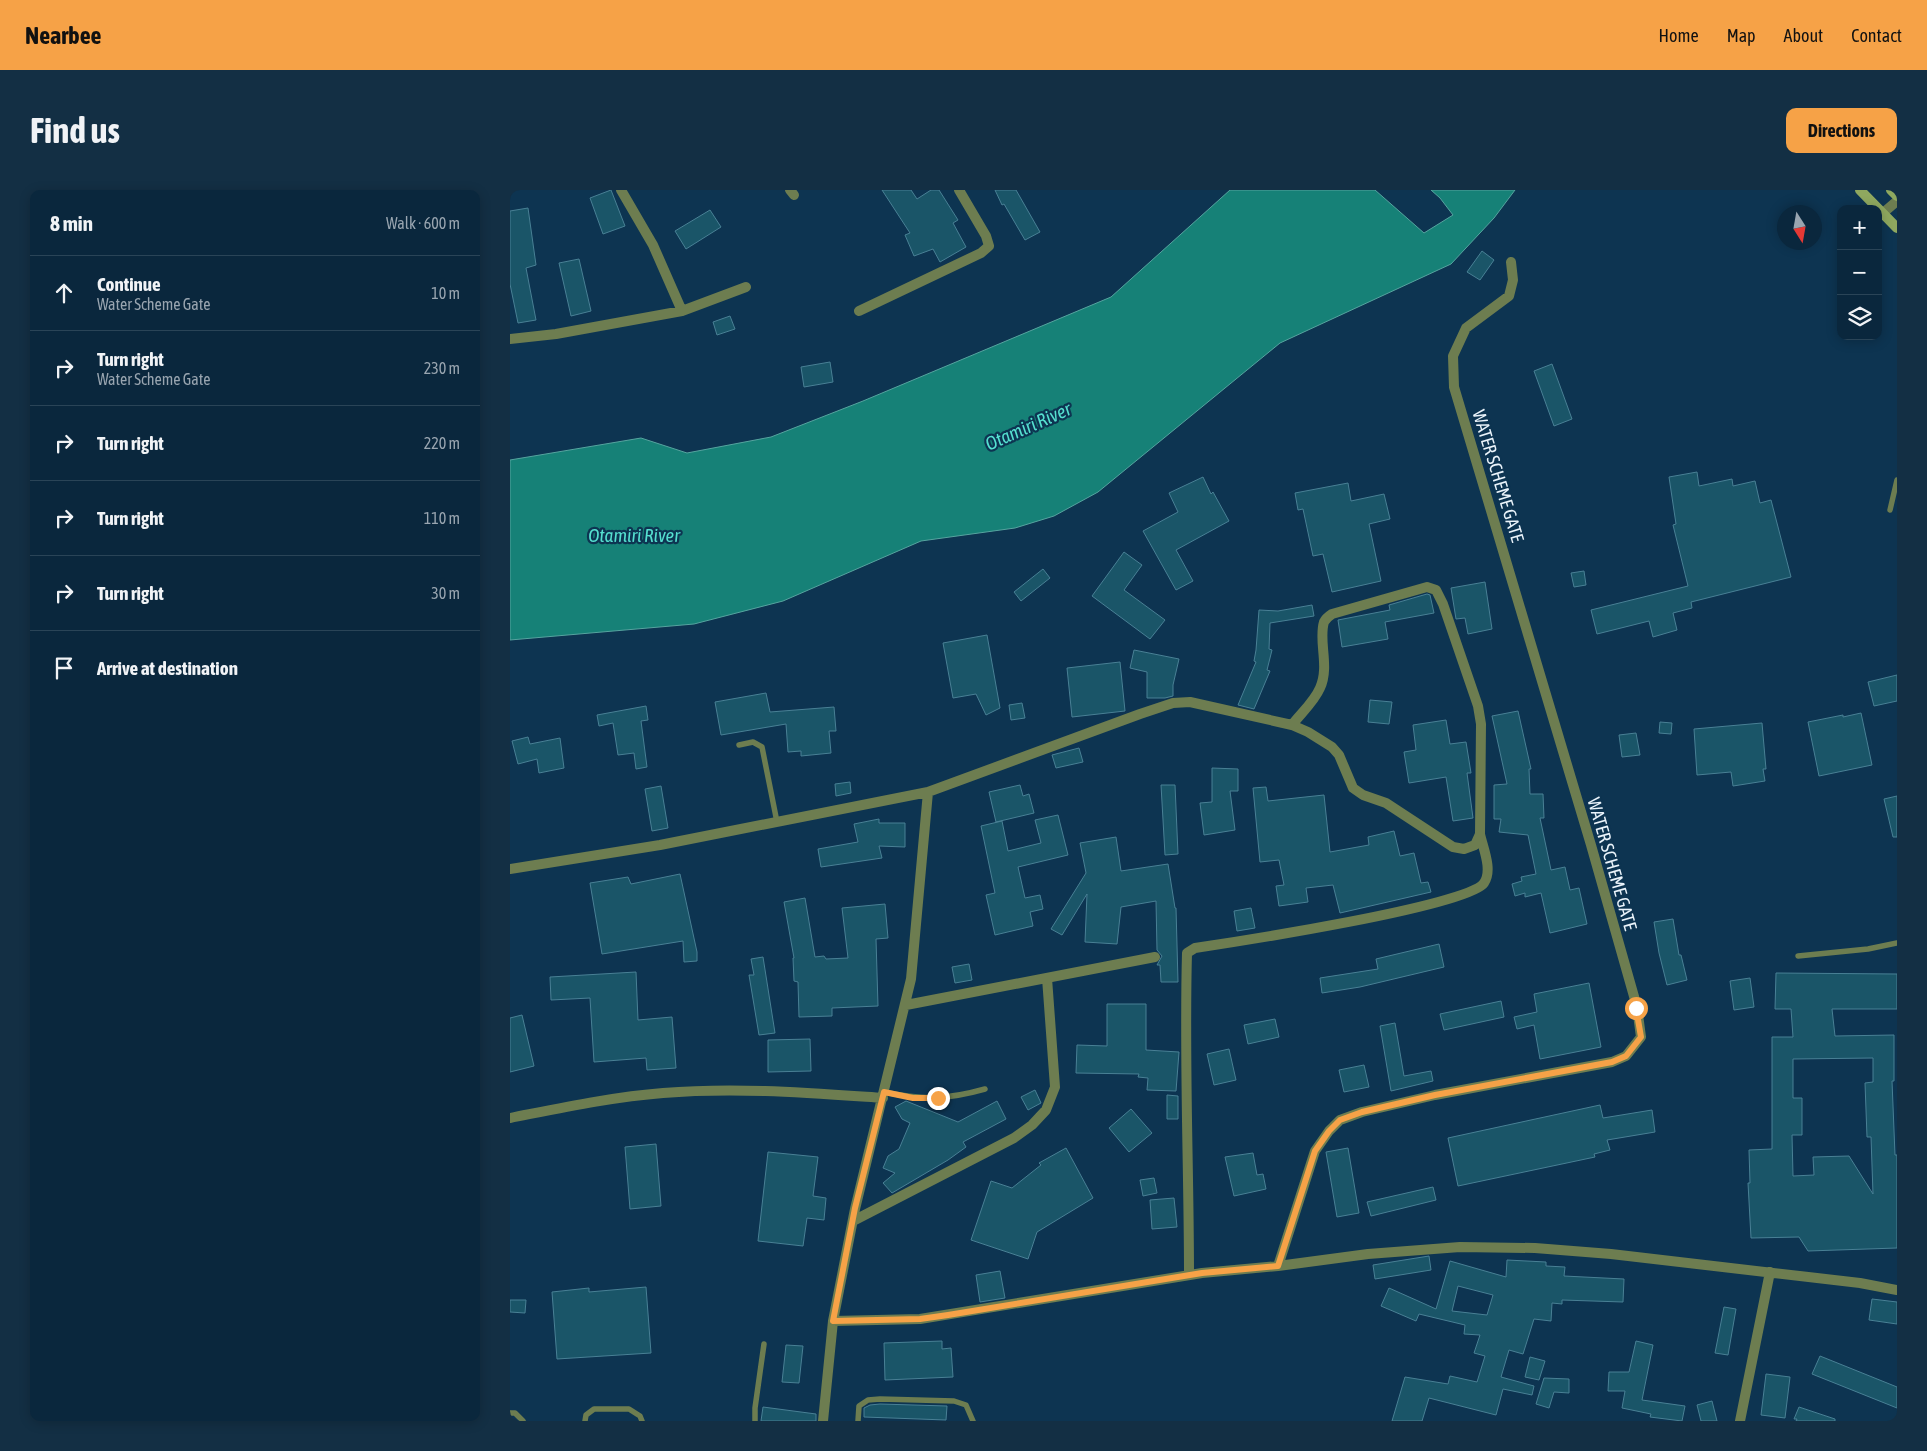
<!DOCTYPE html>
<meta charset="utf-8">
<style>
body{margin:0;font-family:"Asap Condensed",sans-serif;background:#132f44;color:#f1f3f6}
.controls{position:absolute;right:15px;top:15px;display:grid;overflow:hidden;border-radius:10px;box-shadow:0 2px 12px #0003}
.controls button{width:45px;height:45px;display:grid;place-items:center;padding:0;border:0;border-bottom:1px solid #2a4457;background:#0a273d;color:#f1f3f6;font:25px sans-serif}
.compass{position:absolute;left:1267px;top:15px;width:45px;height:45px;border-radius:50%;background:#0a273d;box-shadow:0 2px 12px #0003;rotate:169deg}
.stop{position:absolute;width:15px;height:15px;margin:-11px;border:4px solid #f6a247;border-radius:50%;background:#fff}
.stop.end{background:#f6a247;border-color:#fff;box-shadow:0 1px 5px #0008}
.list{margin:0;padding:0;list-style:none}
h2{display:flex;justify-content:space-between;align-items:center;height:65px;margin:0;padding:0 20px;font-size:21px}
h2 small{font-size:16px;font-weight:400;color:#99a5b0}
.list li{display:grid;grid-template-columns:32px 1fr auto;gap:15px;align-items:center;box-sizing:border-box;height:75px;padding:0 20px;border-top:1px solid #2a4457}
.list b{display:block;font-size:19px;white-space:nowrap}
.list p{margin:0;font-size:16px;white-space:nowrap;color:#99a5b0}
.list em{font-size:16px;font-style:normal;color:#99a5b0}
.icon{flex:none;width:28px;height:28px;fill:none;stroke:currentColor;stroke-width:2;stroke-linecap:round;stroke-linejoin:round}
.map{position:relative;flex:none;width:1387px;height:1231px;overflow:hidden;border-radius:10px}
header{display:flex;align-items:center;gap:30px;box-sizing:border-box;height:70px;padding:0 25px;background:#f6a247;color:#111}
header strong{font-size:24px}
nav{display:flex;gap:28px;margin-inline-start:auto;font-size:18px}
.intro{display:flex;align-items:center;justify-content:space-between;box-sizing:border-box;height:120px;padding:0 30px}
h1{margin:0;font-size:35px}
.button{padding:12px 22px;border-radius:10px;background:#f6a247;color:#111;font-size:18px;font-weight:700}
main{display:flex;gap:30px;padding:0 30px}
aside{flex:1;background:#0a273d;border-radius:10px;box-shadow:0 2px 12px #0003}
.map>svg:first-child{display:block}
</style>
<header>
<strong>Nearbee</strong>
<nav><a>Home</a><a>Map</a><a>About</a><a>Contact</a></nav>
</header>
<div class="intro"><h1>Find us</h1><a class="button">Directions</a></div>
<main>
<aside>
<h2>8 min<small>Walk · 600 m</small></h2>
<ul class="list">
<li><svg class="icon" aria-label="ahead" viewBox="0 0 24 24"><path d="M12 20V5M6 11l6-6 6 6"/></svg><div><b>Continue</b><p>Water Scheme Gate</p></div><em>10 m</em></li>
<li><svg class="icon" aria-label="right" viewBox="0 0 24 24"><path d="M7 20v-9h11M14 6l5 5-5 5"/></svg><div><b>Turn right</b><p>Water Scheme Gate</p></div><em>230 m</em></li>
<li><svg class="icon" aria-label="right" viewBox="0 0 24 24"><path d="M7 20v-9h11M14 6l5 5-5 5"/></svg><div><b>Turn right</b></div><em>220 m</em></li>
<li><svg class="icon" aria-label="right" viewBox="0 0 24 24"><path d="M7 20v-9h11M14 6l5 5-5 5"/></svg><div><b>Turn right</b></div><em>110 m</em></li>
<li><svg class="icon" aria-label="right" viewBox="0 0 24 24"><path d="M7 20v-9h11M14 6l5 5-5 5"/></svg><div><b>Turn right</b></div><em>30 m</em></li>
<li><svg class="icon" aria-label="arrive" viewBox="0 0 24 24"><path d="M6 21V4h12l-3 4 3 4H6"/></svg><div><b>Arrive at destination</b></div></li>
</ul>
</aside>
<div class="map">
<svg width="1387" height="1231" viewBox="0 0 1387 1231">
<rect width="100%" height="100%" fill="#0d3451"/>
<!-- water -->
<path fill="#168177" stroke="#56a49f" d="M720,0H865L914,43L943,25L930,8L921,0H1005L984,28L941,74L770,153L588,302L544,326L505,338L411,351L273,411L184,434L0,450V270L131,248L177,263L261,247L353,211L601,107Z"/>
<!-- building -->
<path fill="#1a5568" stroke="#498095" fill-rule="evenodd" d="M101,0L115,36L93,44L80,8Z
M372,0H401L407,9L421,0H429L448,30L443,33L456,57L430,72L423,59L404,66L395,45L400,43Z
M485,0H506L530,42L515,50L494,14L492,15Z
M18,18L26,75L16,78L26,130L8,133L0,94V21Z
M200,20L211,37L176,59L165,41Z
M972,61L984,70L970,90L957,82Z
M69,69L81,121L61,126L49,73Z
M220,126L225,139L207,145L203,132Z
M320,172L323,192L294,197L291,177Z
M1042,174L1062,229L1044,236L1024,181Z
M1187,282L1189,296L1222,289L1223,296L1245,291L1250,313L1261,310L1281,387L1181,412L1182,418L1163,423L1167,440L1143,447L1139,431L1087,444L1081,420L1178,396L1163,335L1166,334L1159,287Z
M693,287L701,304L703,302L719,331L666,360L683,391L666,400L633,341L668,322L659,303Z
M838,293L841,311L874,304L880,329L859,334L871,391L822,402L813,364L803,366L793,319L788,320L785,303Z
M614,362L632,375L614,400L655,430L640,449L582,406Z
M533,379L540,388L511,411L504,402Z
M1074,381L1076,395L1064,397L1061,383Z
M975,392L982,439L958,444L955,428L946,429L941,398Z
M917,404L920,405L924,423L875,432L878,449L832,457L828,430L880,420L879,415Z
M802,415L804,426L760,433L759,459L762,460L757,480L760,481L744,519L728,515L746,472L744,471L746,460L749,420L768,421Z
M477,445L490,518L476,525L466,504L443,508L433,453Z
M624,460L669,469L663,495V506L655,508H637V482L620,478Z
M610,472L615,521L562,527L557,478Z
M1387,485V511L1364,516L1358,492Z
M256,503L260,522L324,517L326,541H319L321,563L291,566V561L278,562L276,534L211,545L205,512Z
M860,510L882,512L879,534L858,532Z
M512,513L515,528L501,530L499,515Z
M136,516L138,530L131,531L137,577L126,579L124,563L108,565L103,533L89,536L87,525Z
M1008,521L1021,579H1019L1020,604H1033L1034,628H1030L1041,680L1055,677L1060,700L1069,698L1077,734L1040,743L1031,703L1015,707V703L1005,706L1002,694L1012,691L1011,687L1026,684L1018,645L989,642L991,629H984V595L997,594L982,526Z
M1351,523L1362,575L1309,586L1298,532L1333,525V527Z
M936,530L940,554L956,552L961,583H957L963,628L943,631L936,587L899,593L894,562L906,560L903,535Z
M1150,532L1162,533L1161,544L1149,543Z
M1252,533L1256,579H1253L1255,591L1223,596L1221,582L1187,585L1184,539Z
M1126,543L1130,565L1112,567L1109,545Z
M18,547L20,554L50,548L54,578L29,583L27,569L8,574L2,551Z
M569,558L573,572L546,578L542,565Z
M702,578L728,579V601H720L725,640L694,645L690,613L702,612Z
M340,592L341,603L326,606L325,594Z
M510,595L513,606L519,604L524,623L486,632L479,602Z
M651,595H665L668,664L655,665Z
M151,596L158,638L142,641L135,599Z
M756,597L758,611L814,605L820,662L859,655L858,647L884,641L890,666L904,663L911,693L918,692L921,702L830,723L823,695L796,698L798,712L769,716L766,696L774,695L769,670L750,672L743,598Z
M1387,606V647H1383L1374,609Z
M548,625L558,665L508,677L515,708L530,705L533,719L520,722L523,736L485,745L476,705L485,703L471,636L492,631L498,661L531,653L525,630Z
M369,629V633H395V657L369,656L372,668L311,677L308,659L348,652L344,634Z
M606,647L611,681L658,674L665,718H666L668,792H651L650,775H647L652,766L647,760L646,711L611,717L607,754L575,752L577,704L552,745L541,739L576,683L570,653Z
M170,684L187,762V771L174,772L173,751L92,764L80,693L118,687L121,694Z
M295,708L305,767L314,766L316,769L338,768L332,718L375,714L378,748L366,749L368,816L322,818V826L289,827L288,792L284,791L283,768H284L274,712Z
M741,718L745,738L727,741L724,721Z
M1163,729L1169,765H1171L1177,790L1157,795L1149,763L1144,732Z
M929,754L934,777L850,797L812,803L810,788L868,779L866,769Z
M253,767L265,843L249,845L239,785H244L241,769Z
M459,774L462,790L445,793L442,777Z
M126,782L128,830L162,827L166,878L137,880L136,868L84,872L80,808L41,810L40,787Z
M1266,783L1387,784V819H1322L1325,846L1384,845V891H1382L1385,965H1387V1058L1298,1061L1289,1047L1241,1048L1238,993H1240L1239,960L1262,959V847H1283L1281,819H1265ZM1363,868V892L1355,893L1357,947H1361L1363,1004L1339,966L1303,967L1304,985L1283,986L1282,945H1292V908H1283V869Z
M1240,788L1244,817L1224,820L1220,791Z
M1079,793L1091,857L1030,869L1024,835L1007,839L1004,827L1027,822L1024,804Z
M991,811L994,827L934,840L930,824Z
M597,814H636V860L669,862L666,901L637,900L638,888L628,887L629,884L566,883L567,855L597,856Z
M12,825L24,876L0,882V828Z
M765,829L769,847L738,854L734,835Z
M885,833L894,886L921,881L923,891L881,901L870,836Z
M300,849L301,881L258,882V850Z
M719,859L726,890L704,895L697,864Z
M854,875L859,897L834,902L829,880Z
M525,900L531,913L518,920L511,907Z
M657,905L668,906V929H657Z
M396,911L448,932L487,911L496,929L453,952L456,957L438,970L382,1003L373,993L385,983L373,978L378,966L389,959L400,933L392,929L385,917Z
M1090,915L1093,928L1142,920L1145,942L1097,950L1100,960L1084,964L1085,967L948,996L938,948Z
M621,919L642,943L619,962L599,938Z
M146,954L151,1016L120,1019L115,957Z
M556,958L583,1008L527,1042L518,1069L461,1050L481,991L502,998L531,975L529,973Z
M838,958L849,1023L827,1027L816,962Z
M258,962L308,967L303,1006L316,1008L314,1030L297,1028L293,1056L248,1051Z
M743,963L747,985L753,984L756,999L724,1006L715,967Z
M644,988L647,1003L633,1006L630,990Z
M923,997L926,1010L861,1026L857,1012Z
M664,1008L667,1037L642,1039L640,1010Z
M919,1066L921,1080L865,1089L863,1075Z
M997,1070L1036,1072V1076L1055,1077L1054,1086L1114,1089L1113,1112L1052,1110V1114L1042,1113L1041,1131L1024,1129L1013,1164L999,1160L991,1187L1024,1196L1022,1205L993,1199L986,1225L919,1208L912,1231H882L895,1187L938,1194L940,1186L967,1192L975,1166L964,1163L970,1145L954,1144L955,1135L909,1124L906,1131L871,1116L879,1098L926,1119L940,1071L996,1087ZM948,1096L983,1105L977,1125L942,1121Z
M490,1081L495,1108L470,1112L466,1085Z
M136,1097L141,1163L47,1169L42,1102L79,1098V1102Z
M1362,1109L1387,1112V1134L1359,1130Z
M0,1110H16L15,1123L0,1122Z
M1214,1117L1226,1119L1218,1165L1205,1163Z
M432,1151V1159L441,1158L443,1187L375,1190L374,1153Z
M1126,1151L1143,1155L1132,1210L1175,1216L1172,1231L1140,1227L1141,1224L1112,1218L1115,1201H1098L1099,1182H1119Z
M276,1155L293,1156L289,1193L272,1192Z
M1310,1166L1387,1197V1218L1302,1184Z
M1020,1167L1035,1171L1029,1190L1015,1187Z
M1256,1184L1280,1187L1275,1228L1251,1225Z
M1034,1188L1059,1189V1203L1044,1202L1039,1218L1026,1214Z
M1202,1211L1207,1231H1191L1187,1215Z
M370,1214L437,1216L436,1230L354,1227V1218L360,1215Z
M253,1217L306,1224V1231H251Z
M1289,1217L1325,1229V1231H1286L1287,1229H1284Z"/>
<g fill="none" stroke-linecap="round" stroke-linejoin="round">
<!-- lane -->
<path stroke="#6d7d50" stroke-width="5.5" d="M1380,320L1387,290
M229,555L243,552L252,557L267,632
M1288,766L1358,759L1387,753
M374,902C413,910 436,910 475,899
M0,1223H5L13,1231
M75,1231L76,1225L84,1219H119L130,1226L132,1231
M245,1231V1218L254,1154
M348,1231L349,1216L358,1210L370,1209L444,1211L456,1215L463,1231"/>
<!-- street -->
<path stroke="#6d7d50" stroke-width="10" d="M111,0L143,55L172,121
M280,0L284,5
M1373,23L1387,11
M349,121L471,63L479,56L476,46L449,0
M0,149L46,144L172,121L236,97
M0,679L150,655L418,602L630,524L663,513L680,512L782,535L798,542L822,557L829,565L843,598L853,605L876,613L943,657L954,659L965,655L970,644L971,534L968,516L933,414L926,400L917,397L822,424C819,426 816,428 814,432C808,451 820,476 810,498C804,512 791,523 782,535
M396,815L645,767
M0,928C51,918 102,907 153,903C227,897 300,903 373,908
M343,1031L504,948L522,935L536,920L545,897L537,788
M768,1076L805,961L819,941L830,930L852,922L925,905L1102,872L1116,866L1131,847L1127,817L1081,655L944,197L943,166L956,138L999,106L1003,90L1001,72
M679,1085C679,978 674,870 677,763L685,758C725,752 959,716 974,693C983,680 973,658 970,644
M323,1131L410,1129L692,1083L768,1076L858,1064L950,1057L1025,1058L1101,1064L1350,1093L1387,1100
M313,1231L323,1131L345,1019L401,789L418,602
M1230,1231L1260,1082"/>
<!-- secondary -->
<path stroke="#8fa85f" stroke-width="10" d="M1350,0L1387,38
M1381,0L1387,6"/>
</g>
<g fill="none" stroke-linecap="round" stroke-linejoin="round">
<!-- route -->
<path stroke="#f6a247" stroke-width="6" d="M428,908H403L374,902L345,1018L323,1131L410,1129L438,1125L692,1083L768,1076L805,961L819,941L830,930L852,922L925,905L1102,872L1116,866L1131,847L1126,818"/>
</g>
<g text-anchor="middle" stroke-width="4.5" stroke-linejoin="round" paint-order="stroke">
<!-- street labels -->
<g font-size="18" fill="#ebf4fb" stroke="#0d3451">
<text transform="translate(988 286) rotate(73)" y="6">WATER SCHEME GATE</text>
<text transform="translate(1102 674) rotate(74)" y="6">WATER SCHEME GATE</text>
</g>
<!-- water labels -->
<g font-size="19" font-style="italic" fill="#55e0d0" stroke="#0d3451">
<text transform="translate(518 236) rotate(-24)" y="7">Otamiri River</text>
<text x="124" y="352">Otamiri River</text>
</g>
</g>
</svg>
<div class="controls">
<button>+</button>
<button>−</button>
<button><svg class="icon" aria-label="layers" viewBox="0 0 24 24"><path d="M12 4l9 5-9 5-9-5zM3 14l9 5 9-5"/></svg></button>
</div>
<svg class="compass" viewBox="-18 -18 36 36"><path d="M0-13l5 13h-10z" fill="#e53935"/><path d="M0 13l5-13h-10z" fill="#99a5b0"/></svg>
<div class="stop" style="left:1126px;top:818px"></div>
<div class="stop end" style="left:428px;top:908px"></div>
</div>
</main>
